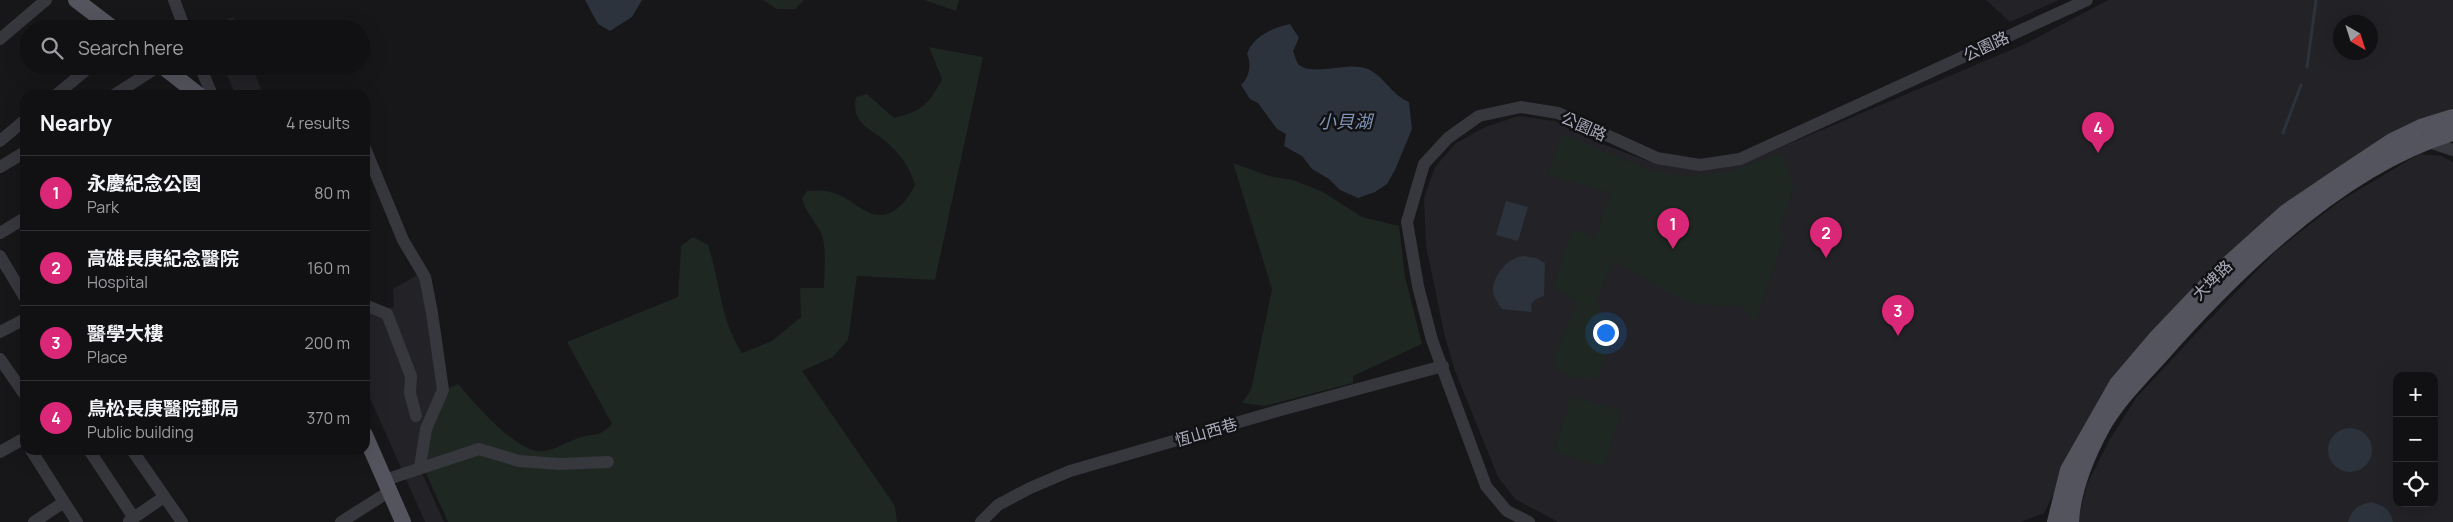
<!DOCTYPE html>
<meta charset="utf-8">
<style>
body{margin:0;font-family:Manrope,"Noto Sans TC",sans-serif;background:#1a191c;color:#f1f3f6}
.controls{position:absolute;right:15px;bottom:15px;display:grid;overflow:hidden;border-radius:10px;box-shadow:0 5px 20px #0002}
.controls button{width:45px;height:45px;display:grid;place-items:center;padding:0;border:0;border-bottom:1px solid #303033;background:#111013;color:#f1f3f6;font:25px sans-serif}
.compass{position:absolute;left:2333px;top:15px;width:45px;height:45px;border-radius:50%;background:#111013;box-shadow:0 5px 20px #0002;rotate:141deg}
.you{position:absolute;left:1605px;top:332px;width:18px;height:18px;margin:-12px;border:4px solid #fff;border-radius:50%;background:#1a73e8;box-shadow:0 0 0 8px #1a73e833}
.badge{display:grid;place-items:center;width:32px;height:32px;border-radius:50%;background:#db2777;color:#fff;font-size:16px;font-weight:700}
.pin{position:absolute;translate:-50% -41px;filter:drop-shadow(0 1px 2px #0008)}
.pin::after{content:'';position:absolute;top:26px;width:18px;height:15px;background:inherit;clip-path:polygon(0 0,100% 0,50% 100%)}
.list{margin:0;padding:0;list-style:none}
h2{display:flex;justify-content:space-between;align-items:center;height:65px;margin:0;padding:0 20px;font-size:21px}
h2 small{font-size:16px;font-weight:400;color:#9c9da0}
.list li{display:grid;grid-template-columns:32px 1fr auto;gap:15px;align-items:center;box-sizing:border-box;height:75px;padding:0 20px;border-top:1px solid #303033}
.list b{display:block;font-size:19px;white-space:nowrap}
.list p{margin:0;font-size:16px;white-space:nowrap;color:#9c9da0}
.list em{font-size:16px;font-style:normal;color:#9c9da0}
.icon{flex:none;width:28px;height:28px;fill:none;stroke:currentColor;stroke-width:2;stroke-linecap:round;stroke-linejoin:round}
.map{position:relative;flex:none;width:2453px;height:522px;overflow:hidden}
.search{position:absolute;background:#111013;box-shadow:0 5px 20px #0002;left:20px;top:20px;width:350px;height:55px;display:flex;align-items:center;gap:12px;box-sizing:border-box;padding:0 18px;border-radius:28px;color:#9c9da0;font-size:19px}
.panel{position:absolute;background:#111013;box-shadow:0 5px 20px #0002;left:20px;top:90px;width:350px;height:365px;border-radius:15px}
.map>svg:first-child{display:block}
</style>
<div class="map">
<svg width="2453" height="522" viewBox="0 0 2453 522">
<rect width="100%" height="100%" fill="#171619"/>
<!-- built -->
<path fill="#232226" fill-rule="evenodd" d="M1986,0H2059L2010,22Z
M2108,0H2453V108L2417,121L2276,210L2055,491L2044,513L2020,522H1558L1515,499L1498,477L1455,371L1445,337L1426,246L1424,198L1435,167L1456,143L1485,127L1519,116L1555,121L1592,140L1653,163L1697,170L1739,165L2025,44ZM2340,22H2370V52H2340Z
M234,17L239,29H206V27Z
M223,66H252L263,95H236Z
M2419,154L2442,156L2453,162V522H2078L2087,484L2110,439L2136,398L2205,324L2276,251L2340,201ZM2397,376H2434V503H2397Z
M419,274L440,387L421,471L444,522H425L365,387V305L369,312L394,307L393,289Z"/>
<!-- green -->
<path fill="#1e2721" d="M763,0H804L795,9H777Z
M924,0H959L956,11Z
M929,47L983,57L935,280L857,276L848,340L833,357L802,371L895,506L897,522H448L426,473L431,424L447,389L458,384C474,402 518,456 545,451C556,449 567,442 578,438C595,432 597,439 612,424L567,342L678,297L681,246L693,237L708,245C721,284 719,316 742,353L772,341L801,317L800,288H824C824,274 827,245 821,233C814,219 806,214 802,198L807,191C819,190 829,190 841,196C849,199 856,206 864,210C888,224 905,205 915,185C910,168 902,157 890,145C873,129 850,125 856,97L867,94L894,118C922,111 929,104 942,79Z
M1562,134L1650,170L1687,176L1732,171L1781,153L1794,187L1778,232L1785,235L1755,322L1742,304C1688,315 1658,284 1614,260L1596,300L1604,317L1619,322L1597,379C1575,378 1565,381 1553,360L1578,301L1553,288L1572,229L1595,238L1611,193L1548,175Z
M1233,163L1269,176L1293,180L1323,192L1362,217L1399,226L1405,277L1422,344L1353,376V383L1265,406L1242,403L1251,390L1272,289Z
M1571,396L1621,411L1604,467L1554,452Z"/>
<!-- water -->
<path fill="#2c333d" d="M585,0H642L632,17L610,31L598,24Z
M1290,24L1299,38L1293,51C1295,55 1296,62 1299,65C1311,75 1345,64 1360,67C1382,70 1388,93 1409,102L1412,129L1395,170L1387,184L1375,192L1358,198L1340,190L1329,179L1312,169L1302,156L1284,146L1286,134L1277,129L1258,103L1250,99L1241,85C1249,78 1252,64 1247,54C1253,36 1272,28 1290,24Z
M1506,201L1528,207L1518,241L1496,235Z
M1524,256L1536,258L1545,263L1544,296L1536,299L1531,304L1532,312L1502,309C1498,303 1492,296 1493,288C1495,273 1509,257 1524,256Z
M2328 450a22 22 0 1 1 44 0a22 22 0 1 1-44 0Z
M2370,502C2381,504 2391,509 2393,522H2348C2351,510 2358,505 2370,502Z"/>
<g fill="none" stroke-linecap="round" stroke-linejoin="round">
<!-- stream -->
<path stroke="#2c333d" stroke-width="3" d="M2307,67L2316,0
M2283,133L2301,85"/>
<!-- minor -->
<path stroke="#37373e" stroke-width="12" d="M174,0L185,29
M0,39L46,0
M200,66L212,95
M56,95L91,66
M114,95L159,66
M0,141L25,120
M2426,141L2453,150
M365,148L403,240L425,277L432,313L443,390L426,429L420,467
M0,167L25,152
M0,233L25,218
M0,256L25,298
M365,305L387,314L411,376L410,393L416,416
M0,332L25,319
M0,359L25,395
M31,450L64,502
M89,450L134,518
M132,450L182,522
M0,452L25,438
M385,480L479,449L519,461L559,464L608,462
M129,521L164,497
M34,522L64,502L77,522
M341,522L390,491
M981,522L998,505L1030,488L1070,471L1277,411L1443,366
M1529,522L1507,511L1486,486L1432,340L1418,286L1407,222L1424,164L1448,138L1479,116L1521,107L1558,113L1657,158L1700,165L1740,159L2087,0"/>
<!-- major -->
<path stroke="#53545d" stroke-width="16" d="M76,0L114,29
M162,66L199,95
M365,435L403,522
M2055,522L2068,470L2117,384L2157,337L2218,273L2286,212L2342,174L2392,141L2421,127L2453,117
M2071,522C2073,488 2087,455 2103,426C2118,400 2141,377 2161,355C2236,270 2342,166 2453,133"/>
</g>
<g text-anchor="middle" stroke-width="5" stroke-linejoin="round" paint-order="stroke">
<!-- street labels -->
<g font-size="16" fill="#a8abb9" stroke="#121114">
<text transform="translate(1986 46) rotate(-25)" y="6">公園路</text>
<text transform="translate(1584 126) rotate(24)" y="6">公園路</text>
<text transform="translate(2212 280) rotate(-45)" y="6">大埤路</text>
<text transform="translate(1206 432) rotate(-16)" y="6">恆山西巷</text>
</g>
<!-- water labels -->
<g font-size="18" font-style="italic" fill="#7e93b5" stroke="#121114">
<text x="1345" y="128">小貝湖</text>
</g>
</g>
</svg>
<div class="controls">
<button>+</button>
<button>−</button>
<button><svg class="icon" aria-label="locate" viewBox="0 0 24 24"><circle cx="12" cy="12" r="6"/><path d="M12 2v4M12 18v4M2 12h4M18 12h4"/></svg></button>
</div>
<svg class="compass" viewBox="-18 -18 36 36"><path d="M0-13l5 13h-10z" fill="#e53935"/><path d="M0 13l5-13h-10z" fill="#9c9da0"/></svg>
<div class="you"></div>
<div class="pin badge" style="left:1673px;top:249px">1</div>
<div class="pin badge" style="left:1826px;top:258px">2</div>
<div class="pin badge" style="left:1898px;top:336px">3</div>
<div class="pin badge" style="left:2098px;top:153px">4</div>
<div class="search"><svg class="icon" aria-label="search" viewBox="0 0 24 24"><circle cx="10" cy="10" r="6"/><path d="M15 15l6 6"/></svg>Search here</div>
<section class="panel">
<h2>Nearby<small>4 results</small></h2>
<ul class="list">
<li><span class="badge">1</span><div><b>永慶紀念公園</b><p>Park</p></div><em>80 m</em></li>
<li><span class="badge">2</span><div><b>高雄長庚紀念醫院</b><p>Hospital</p></div><em>160 m</em></li>
<li><span class="badge">3</span><div><b>醫學大樓</b><p>Place</p></div><em>200 m</em></li>
<li><span class="badge">4</span><div><b>鳥松長庚醫院郵局</b><p>Public building</p></div><em>370 m</em></li>
</ul>
</section>
</div>
